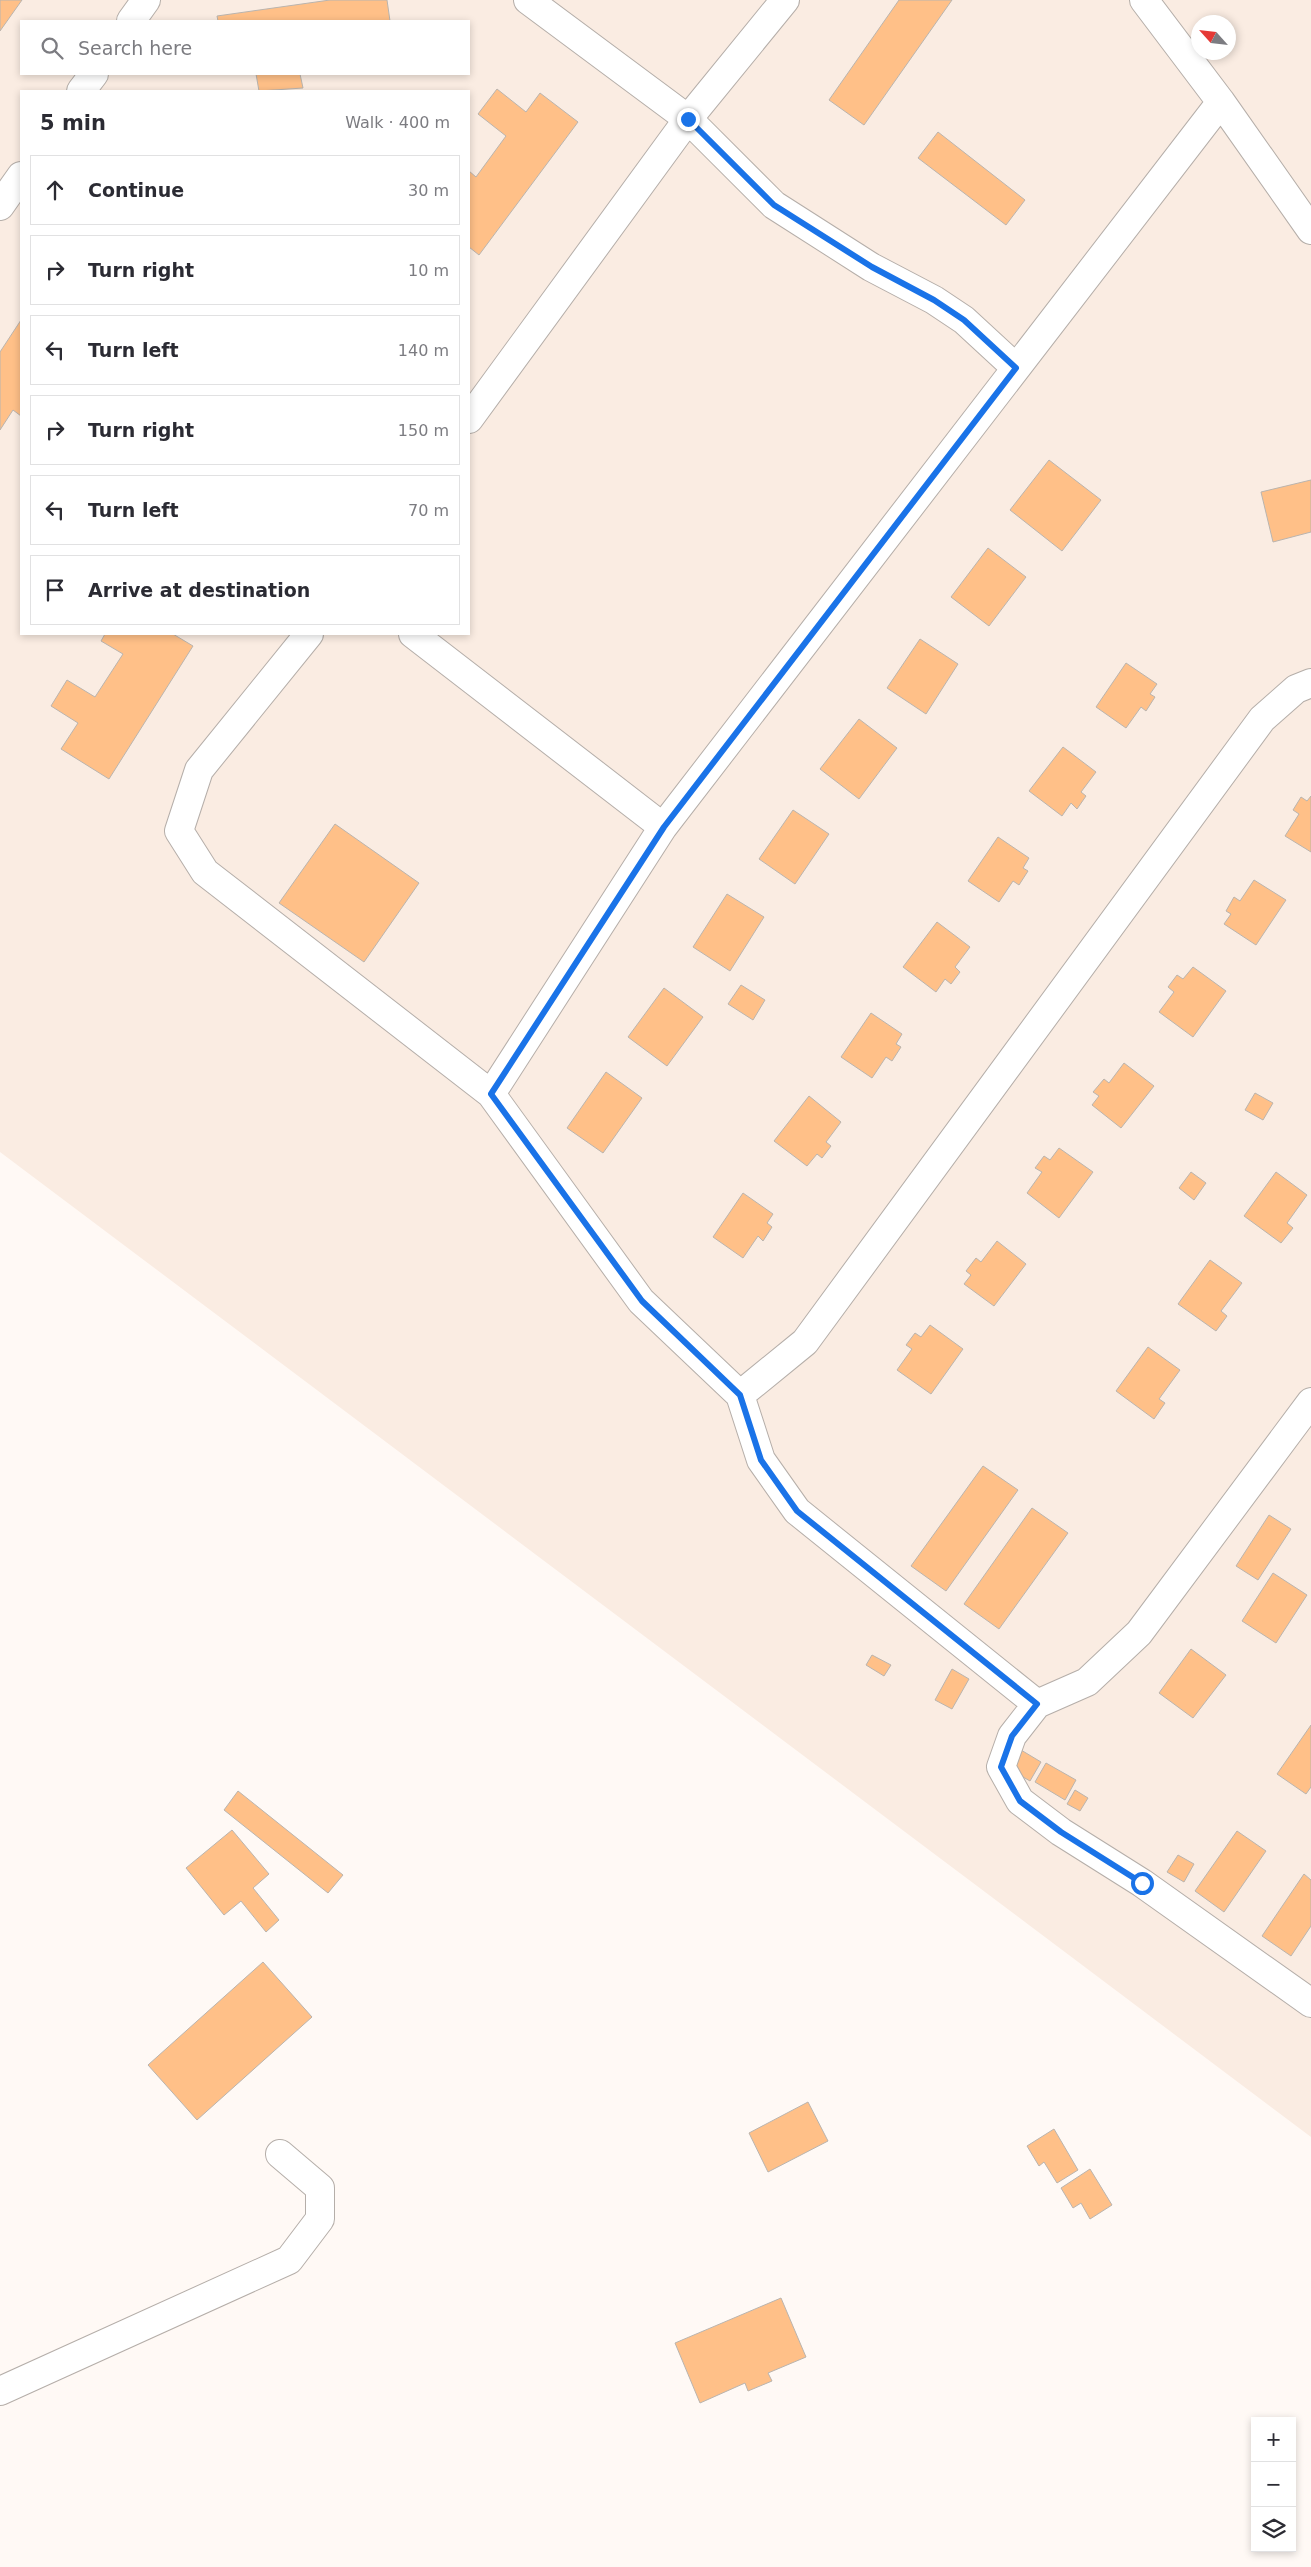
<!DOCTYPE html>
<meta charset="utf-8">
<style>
body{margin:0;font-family:"DejaVu Sans",sans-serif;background:#f7f7f7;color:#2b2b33}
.controls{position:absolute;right:15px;bottom:15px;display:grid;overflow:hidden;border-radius:0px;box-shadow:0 2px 8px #0003}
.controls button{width:45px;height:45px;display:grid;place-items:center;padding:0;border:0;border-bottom:1px solid #e1e1e2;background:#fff;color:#2b2b33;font:25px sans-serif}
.compass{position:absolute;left:1191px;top:15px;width:45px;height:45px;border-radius:50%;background:#fff;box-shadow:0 2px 8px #0003;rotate:297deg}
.stop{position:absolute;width:15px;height:15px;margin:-11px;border:4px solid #1a73e8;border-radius:50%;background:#fff}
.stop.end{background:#1a73e8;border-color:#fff;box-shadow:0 1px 5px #0008}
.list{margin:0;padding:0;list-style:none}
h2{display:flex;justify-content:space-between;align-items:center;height:65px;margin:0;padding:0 20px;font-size:21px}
h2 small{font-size:16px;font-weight:400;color:#7c7c81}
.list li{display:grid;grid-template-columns:32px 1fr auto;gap:15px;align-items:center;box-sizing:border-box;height:70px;margin:0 10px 10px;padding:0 10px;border:1px solid #e1e1e2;border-radius:0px}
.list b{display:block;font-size:19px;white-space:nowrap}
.list em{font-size:16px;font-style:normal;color:#7c7c81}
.icon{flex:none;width:28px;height:28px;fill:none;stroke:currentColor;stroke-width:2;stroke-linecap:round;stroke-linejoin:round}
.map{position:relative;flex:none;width:1311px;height:2567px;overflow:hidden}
.search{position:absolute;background:#fff;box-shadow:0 2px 8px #0003;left:20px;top:20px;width:450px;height:55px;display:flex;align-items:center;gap:12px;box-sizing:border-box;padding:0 18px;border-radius:0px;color:#7c7c81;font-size:19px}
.panel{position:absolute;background:#fff;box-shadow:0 2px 8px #0003;left:20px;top:90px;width:450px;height:545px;border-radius:0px}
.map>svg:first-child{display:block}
</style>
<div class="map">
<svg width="1311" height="2567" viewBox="0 0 1311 2567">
<rect width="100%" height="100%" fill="#fff9f5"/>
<!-- built -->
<path fill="#faece2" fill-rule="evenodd" d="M0,0H1311V2137L0,1152ZM21,21H469V74H21ZM1198,22H1228V52H1198ZM21,91H469V634H21Z"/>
<!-- building -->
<path fill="#ffc088" stroke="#bab4ae" d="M0,0H22L0,31Z
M330,0H387L390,21H218L217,16Z
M899,0H952L864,125L829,100Z
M256,74H300L303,88L259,91Z
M497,89L526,112L540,93L578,122L479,255L469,247V171L476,177L506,136L478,114Z
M938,132L1025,200L1006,225L918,158Z
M21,320V416L13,410L0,430V352Z
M1049,460L1101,500L1062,551L1010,510Z
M1311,480V532L1273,542L1261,492Z
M988,548L1026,577L989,626L951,597Z
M105,634H173L193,646L109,779L61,749L78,723L51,706L67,680L95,697L123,654L101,641Z
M920,639L958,664L926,714L887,688Z
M1126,663L1157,684L1150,694L1155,697L1146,711L1141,707L1126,728L1096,707Z
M859,719L897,748L859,799L820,769Z
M1063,747L1096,772L1081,792L1086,796L1077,809L1071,803L1062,816L1029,791Z
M1311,796V852L1285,836L1299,814L1293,810L1301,797L1307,801Z
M793,810L829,834L795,884L759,859Z
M335,824L419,883L364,962L279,903Z
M998,837L1029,858L1023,868L1028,871L1019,885L1013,881L999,902L968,881Z
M1254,880L1286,900L1256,945L1224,924L1231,914L1226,911L1234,897L1240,901Z
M727,894L764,917L730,971L693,947Z
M937,922L970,947L955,967L960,972L951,984L945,979L936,992L903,967Z
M1193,967L1226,991L1193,1037L1159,1012L1174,992L1168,987L1177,975L1183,979Z
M741,985L765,1000L753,1020L728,1004Z
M664,988L703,1017L667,1066L628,1037Z
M871,1013L902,1034L896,1044L901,1047L892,1061L886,1057L872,1078L841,1057Z
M1124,1063L1154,1086L1121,1128L1092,1105L1099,1096L1093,1092L1104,1079L1109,1083Z
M606,1072L642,1098L603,1153L567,1128Z
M1255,1093L1273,1103L1263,1120L1245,1110Z
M809,1096L841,1122L826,1142L831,1146L822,1158L817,1154L807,1166L774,1141Z
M1059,1148L1093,1172L1059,1218L1027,1193L1042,1172L1035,1168L1044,1156L1050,1160Z
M1191,1172L1206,1183L1194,1200L1179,1188Z
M1276,1172L1307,1195L1287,1223L1293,1228L1281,1243L1244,1216Z
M743,1193L773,1214L767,1223L772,1227L763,1241L758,1236L743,1258L713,1237Z
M997,1241L1026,1264L994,1306L964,1284L971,1275L966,1271L976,1258L981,1262Z
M1210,1260L1242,1283L1221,1311L1227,1316L1216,1331L1178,1304Z
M930,1325L963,1349L931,1394L897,1370L912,1349L906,1345L915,1333L921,1337Z
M1148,1347L1180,1370L1159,1399L1165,1403L1154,1419L1116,1391Z
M983,1466L1018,1490L946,1591L911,1566Z
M1032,1508L1068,1533L999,1629L964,1604Z
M1269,1515L1291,1529L1258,1580L1236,1566Z
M1273,1573L1307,1595L1276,1643L1242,1621Z
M1191,1649L1226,1675L1193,1718L1159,1693Z
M872,1655L891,1665L884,1676L866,1665Z
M952,1669L969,1679L952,1709L935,1700Z
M1311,1725V1787L1306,1794L1277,1774Z
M1016,1747L1041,1762L1030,1781L1004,1766Z
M1046,1763L1076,1780L1065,1800L1035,1782Z
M1075,1790L1088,1798L1080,1811L1067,1804Z
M238,1791L343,1875L328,1893L224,1810Z
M232,1830L269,1874L253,1888L279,1920L266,1932L241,1901L224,1915L186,1868Z
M1237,1831L1266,1851L1224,1912L1195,1891Z
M1178,1855L1194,1864L1184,1882L1167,1872Z
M1304,1874L1311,1880V1926L1291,1956L1262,1936Z
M263,1962L312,2017L197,2120L148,2065Z
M808,2102L828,2141L768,2172L749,2133Z
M1054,2129L1078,2170L1057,2183L1044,2162L1039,2166L1027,2146Z
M1090,2169L1112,2205L1090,2219L1081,2203L1073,2208L1061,2188Z
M781,2298L806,2357L768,2373L772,2381L748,2391L745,2383L700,2403L675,2343Z"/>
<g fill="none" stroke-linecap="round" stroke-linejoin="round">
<!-- minor casing -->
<g stroke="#b5aea9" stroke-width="30">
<path id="minor" d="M528,0L688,119L774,205L871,267L934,300L964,320L1016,368
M1144,0L1221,102L1311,230
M131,21L146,0
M81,91L94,74
M0,206L21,176
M469,419L688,119L785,0
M309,634L199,770L179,831L205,872L491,1094L641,1301L740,1395L761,1460L797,1511L1037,1704L1087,1682L1139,1633L1311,1402
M413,634L663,827L1221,102
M491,1094L663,827
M740,1395L805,1342L1262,719L1296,689L1311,683
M1037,1704L1012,1736L1001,1767L1020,1801L1061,1832L1142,1883L1311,2003
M0,2391L289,2260L320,2219V2188L280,2154"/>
</g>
<!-- minor -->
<use href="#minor" stroke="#fff" stroke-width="28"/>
</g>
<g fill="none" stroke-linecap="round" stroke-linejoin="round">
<!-- route -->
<path stroke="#1a73e8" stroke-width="6" d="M688,119L774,205L872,267L934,300L964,320L1016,368L664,827L491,1094L642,1301L740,1395L761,1460L797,1511L1037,1704L1012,1736L1001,1767L1020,1801L1061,1832L1142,1883"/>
</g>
</svg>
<div class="controls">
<button>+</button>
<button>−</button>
<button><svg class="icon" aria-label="layers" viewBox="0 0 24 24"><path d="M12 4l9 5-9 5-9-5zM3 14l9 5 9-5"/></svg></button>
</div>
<svg class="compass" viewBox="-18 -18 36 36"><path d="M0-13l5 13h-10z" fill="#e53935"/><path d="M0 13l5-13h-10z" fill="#7c7c81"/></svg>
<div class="stop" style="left:1142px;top:1883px"></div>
<div class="stop end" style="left:688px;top:119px"></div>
<div class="search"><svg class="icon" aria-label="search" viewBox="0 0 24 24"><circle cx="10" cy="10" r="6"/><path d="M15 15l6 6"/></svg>Search here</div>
<section class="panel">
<h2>5 min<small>Walk · 400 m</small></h2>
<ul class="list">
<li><svg class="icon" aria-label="ahead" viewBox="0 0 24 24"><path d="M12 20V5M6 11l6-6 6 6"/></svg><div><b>Continue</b></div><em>30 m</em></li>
<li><svg class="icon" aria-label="right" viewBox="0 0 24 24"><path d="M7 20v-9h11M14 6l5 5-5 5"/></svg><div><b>Turn right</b></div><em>10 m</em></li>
<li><svg class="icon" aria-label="left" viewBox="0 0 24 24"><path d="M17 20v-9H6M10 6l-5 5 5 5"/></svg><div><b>Turn left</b></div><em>140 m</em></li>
<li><svg class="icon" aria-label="right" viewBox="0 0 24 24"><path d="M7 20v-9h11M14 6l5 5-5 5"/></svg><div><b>Turn right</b></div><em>150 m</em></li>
<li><svg class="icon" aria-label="left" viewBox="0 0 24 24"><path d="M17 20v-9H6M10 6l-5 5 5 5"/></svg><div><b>Turn left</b></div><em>70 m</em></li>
<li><svg class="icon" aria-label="arrive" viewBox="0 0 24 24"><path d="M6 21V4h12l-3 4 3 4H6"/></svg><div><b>Arrive at destination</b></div></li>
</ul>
</section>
</div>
